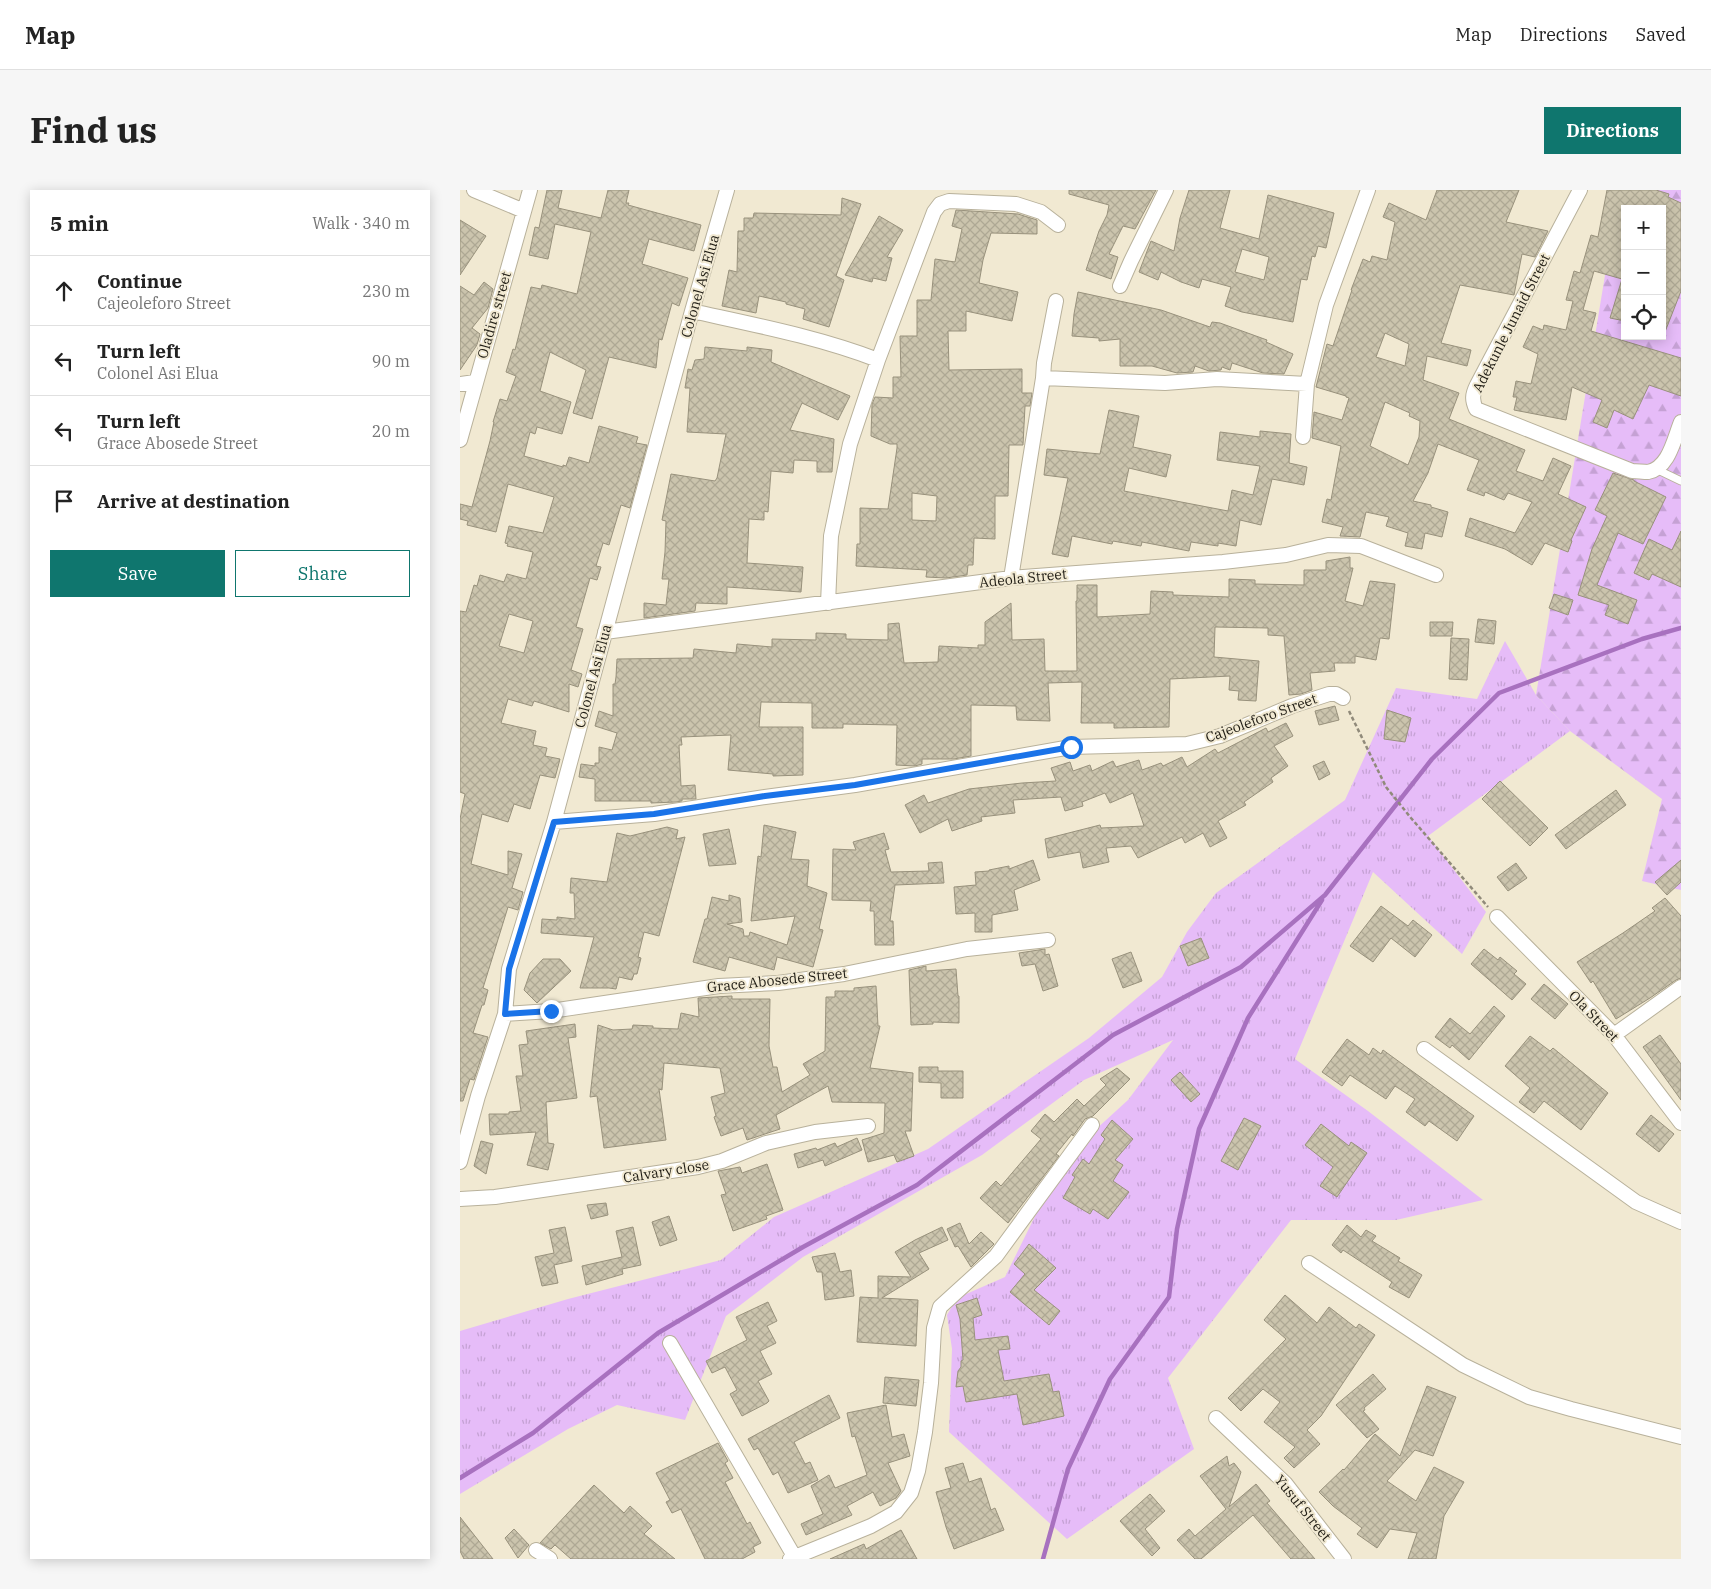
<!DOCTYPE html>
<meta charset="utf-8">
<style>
body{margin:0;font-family:"IBM Plex Serif",serif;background:#f6f6f6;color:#222}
.controls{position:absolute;right:15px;top:15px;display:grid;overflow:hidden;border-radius:0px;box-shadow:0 2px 12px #0003}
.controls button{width:45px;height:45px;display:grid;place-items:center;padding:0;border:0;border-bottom:1px solid #e0e0e0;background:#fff;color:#222;font:25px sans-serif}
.stop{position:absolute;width:15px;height:15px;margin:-11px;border:4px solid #1a73e8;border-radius:50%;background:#fff}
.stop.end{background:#1a73e8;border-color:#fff;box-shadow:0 1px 5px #0008}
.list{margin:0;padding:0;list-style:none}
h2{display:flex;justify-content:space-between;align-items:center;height:65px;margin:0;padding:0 20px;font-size:21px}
h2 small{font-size:16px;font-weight:400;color:#767676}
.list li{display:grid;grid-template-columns:32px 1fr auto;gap:15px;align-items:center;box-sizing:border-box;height:70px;padding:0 20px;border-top:1px solid #e0e0e0}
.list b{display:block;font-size:19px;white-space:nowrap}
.list p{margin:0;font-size:16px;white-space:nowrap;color:#767676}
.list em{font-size:16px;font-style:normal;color:#767676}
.actions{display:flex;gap:10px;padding:15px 20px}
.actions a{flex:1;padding:11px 0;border:1px solid #0f766e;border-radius:0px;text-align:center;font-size:18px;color:#0f766e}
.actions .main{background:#0f766e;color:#fff}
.icon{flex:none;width:28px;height:28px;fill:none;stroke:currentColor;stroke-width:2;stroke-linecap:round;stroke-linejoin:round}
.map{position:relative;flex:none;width:1221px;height:1369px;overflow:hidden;border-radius:0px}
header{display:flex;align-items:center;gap:30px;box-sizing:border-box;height:70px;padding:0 25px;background:#fff;border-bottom:1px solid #e0e0e0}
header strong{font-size:24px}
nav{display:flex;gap:28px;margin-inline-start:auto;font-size:18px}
.intro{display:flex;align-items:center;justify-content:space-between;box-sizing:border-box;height:120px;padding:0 30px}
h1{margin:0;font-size:35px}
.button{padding:12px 22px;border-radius:0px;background:#0f766e;color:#fff;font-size:18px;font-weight:700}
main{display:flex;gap:30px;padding:0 30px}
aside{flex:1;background:#fff;border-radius:0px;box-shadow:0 2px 12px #0003}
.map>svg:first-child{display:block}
</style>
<header>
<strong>Map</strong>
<nav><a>Map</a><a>Directions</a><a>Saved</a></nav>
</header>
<div class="intro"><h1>Find us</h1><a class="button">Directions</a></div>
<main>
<aside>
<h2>5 min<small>Walk · 340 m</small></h2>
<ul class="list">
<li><svg class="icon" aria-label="ahead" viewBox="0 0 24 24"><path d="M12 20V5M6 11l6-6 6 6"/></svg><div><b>Continue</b><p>Cajeoleforo Street</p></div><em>230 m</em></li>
<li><svg class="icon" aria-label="left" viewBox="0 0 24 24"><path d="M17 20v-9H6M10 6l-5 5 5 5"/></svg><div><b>Turn left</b><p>Colonel Asi Elua</p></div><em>90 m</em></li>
<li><svg class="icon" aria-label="left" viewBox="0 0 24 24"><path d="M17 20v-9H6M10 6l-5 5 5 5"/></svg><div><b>Turn left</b><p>Grace Abosede Street</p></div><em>20 m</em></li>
<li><svg class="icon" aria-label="arrive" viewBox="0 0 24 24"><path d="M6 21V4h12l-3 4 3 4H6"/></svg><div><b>Arrive at destination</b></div></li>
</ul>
<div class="actions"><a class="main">Save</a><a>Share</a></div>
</aside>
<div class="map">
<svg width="1221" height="1369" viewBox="0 0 1221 1369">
<defs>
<pattern id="grass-tufts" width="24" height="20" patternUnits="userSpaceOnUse" patternTransform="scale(1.25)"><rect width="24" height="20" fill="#e6bcf8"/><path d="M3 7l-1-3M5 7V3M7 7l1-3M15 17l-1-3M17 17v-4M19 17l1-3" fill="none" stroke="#c5a1d4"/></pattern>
<pattern id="forest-firs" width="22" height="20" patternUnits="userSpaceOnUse" patternTransform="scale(1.25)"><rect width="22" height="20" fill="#e6bcf8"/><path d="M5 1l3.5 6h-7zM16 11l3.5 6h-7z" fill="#c5a1d4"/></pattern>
<pattern id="building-cross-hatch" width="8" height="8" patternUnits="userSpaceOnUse" patternTransform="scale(1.25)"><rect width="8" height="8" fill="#cbc4ad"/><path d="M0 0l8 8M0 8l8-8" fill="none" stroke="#aea894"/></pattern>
</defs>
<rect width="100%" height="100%" fill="#f1e9d2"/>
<!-- grass -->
<path fill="url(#grass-tufts)" d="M1045,451L1076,505L1110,541L968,646L1026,722L1002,764L913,682L835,869L908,921L1023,1010L936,1030H831L708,1188L734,1259L607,1349L489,1242L492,1159L487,1125L497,1108L545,1087L584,1008L622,952L668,910L713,850L624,890L522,965L343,1067L266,1126L225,1230L157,1215L108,1239L0,1304V1141L108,1109L261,1070L314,1027L468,959L629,848L702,787L727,742L756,703L885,610L936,498L1017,509Z"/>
<!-- forest -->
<path fill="url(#forest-firs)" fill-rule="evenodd" d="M1159,0H1221V700L1182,691L1202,609L1110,541L1076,505ZM1165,19H1202V146H1165Z"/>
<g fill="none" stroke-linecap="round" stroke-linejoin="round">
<!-- stream -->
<path stroke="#a871bf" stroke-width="4.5" d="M0,1288L73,1243L198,1143L343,1057L457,995L653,845L781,777L865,705L972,569L1039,503L1182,449L1221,438
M583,1369L608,1279L650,1189L709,1107L717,1039L739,939L788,828L862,710"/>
</g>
<!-- building -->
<path fill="url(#building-cross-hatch)" stroke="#98917c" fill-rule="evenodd" d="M87,0H102L98,18L141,28L148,0H169L166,13H169L168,15L241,35L234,61L189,49L182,74L228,88L219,116L212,113L202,150L199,149L196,178L149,167L132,229L113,223L126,180L90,162L80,201L111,212L102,244L77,237L75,244L70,242L64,266L103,277V275L106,276L109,267L129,273L139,236L178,247L176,253L187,255L170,318L161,315L149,355L143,353L136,376L141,377L137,390L130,388L116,437L123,439L111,480L122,484L118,497L109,494V522L74,511L72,516L48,509L41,533L76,541L73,555L87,558L85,566L100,569L95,588L80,585L70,619L54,614L48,632L22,624L11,674L48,685V661L62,664L52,698L63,702L58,720L48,717L23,798L28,800L24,815H22L13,843L28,847L14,890L10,889L3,911H0V629L5,604L0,602V421L6,422L14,395L17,396L20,385L44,392L47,384L66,389L73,362L47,356L48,354L45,353L49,336L83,343L94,307L48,294L36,342L7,335L8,331L0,329V314L12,317L30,251L34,232H33L40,209L47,211L56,186L46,182L53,159L55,160L71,97L81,99L82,95L117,104L131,42L95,34L88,69L69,65L75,37L79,38ZM49,424L73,431L64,463L39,456Z
M609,0H696L675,39L663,36L649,64L658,67L651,89L626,80L639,41L647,25L649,15L609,4Z
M729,0H770L760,38L799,49L808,5L874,23L866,58L858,56L855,67L852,66L847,90L841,89L833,132L782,122L765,116L771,97L742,89L739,98L721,92L701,82L698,90L679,82L691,51L714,61L720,28ZM782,59L809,67L804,90L775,82Z
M977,0H1059L1046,32L1088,41L1075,67L1062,64L1054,105L1000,95L981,153L1011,160L1007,176L967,166L963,190L999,203L989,229L1065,260L1056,281L1083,291L1093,268L1111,276L1098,304L1126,317L1111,350L1112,351L1108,362L1085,353L1072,375L1045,359L1005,346L1010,328L1055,343L1072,312L1048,303L1044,310L1025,302L1024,306L1007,300L1019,270L978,254L968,283L953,311L971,315V317L988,322L982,347L965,343L962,359L945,356L948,343L926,336L929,327L906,322L900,347L880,346L883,337L862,332L867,309L871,310L881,256L852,248L854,222L882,230L889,208L886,207V206L856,197L867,154L873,156L892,100H891L903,69L910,72L912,66L927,70L935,32L923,27L929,13L966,30ZM925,143L949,154L945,176L916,167ZM925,212L950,223L949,226L960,231L959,247L948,275L910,256Z
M1147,0H1196L1209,4L1208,7L1221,13V101L1203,147L1202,19H1165V131L1150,128L1162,89L1134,81L1123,120L1136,123L1131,141L1221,168V206L1189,195L1173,229L1154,220L1147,238L1133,232L1142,210L1112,197L1106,230L1054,220L1057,207H1053L1056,191L1071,194L1078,164L1063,157L1073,136L1083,140L1084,135L1106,140L1113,111L1106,110L1114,81L1120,83L1131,45L1138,47Z
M382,8L401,14L376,86L384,90L369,137L343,129L345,119L326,114V112L299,106L296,123L262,116L269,80L277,82L278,41H284V28H293L294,23L381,25Z
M496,20L558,24L577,30V44L531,43L523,70L519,93L558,102L552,131L506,121V141H488L489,180L562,179V203H572L570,216H565L563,255H549L548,306H535V349L514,348L513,375H508L507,385L486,388L466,387L467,380L396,376L397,354H400V318L428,319L437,258V254H430L411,246L412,214L415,207L433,208V187H441L440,146H457V110H471L475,69L495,72L502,39L492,36ZM452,303L477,306L476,331L452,330Z
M419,26L443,40L427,67L432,68L426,91L413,88L412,92L385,85Z
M0,30L26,46L0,85Z
M24,92L33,99L28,118L12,138L20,144L17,155L0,180V96L14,105Z
M618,102L701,120L750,137L752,132L760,133L807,150L806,152L833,164L824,184L803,183L772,173L770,180L762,177L761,180L749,181L735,176L733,182L717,183L692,176H660V149L639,151V148L612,146L614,124Z
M245,157L287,161V157L312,160L311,172L390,206L378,230L342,213L330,240L374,249L372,282H357V271L334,270L333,283L311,281L308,322L304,321V330L289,329L287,373L343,377L341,402L267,397V414L236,413L235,421L184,428V413L206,415L209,389H202L205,362L206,331L202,330L211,284L255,291L257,288L266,244L227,242L230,198H225L228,179L232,180L235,170L244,169Z
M649,220L679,226L673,257L711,265L706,287L669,278L664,301L768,321L772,300L793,305L800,276L757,270L760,242L800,247V241L831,244L829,273L847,277L844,295L812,289L801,335L780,330L776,356L758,353V356L731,352L729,361L682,352L681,356L653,351L652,354L612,346L608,367L592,364L608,288L584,285L587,259L640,264Z
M1153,283L1174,290V291L1206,307L1183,354L1158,343L1137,395L1177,410L1168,434L1145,425L1149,415L1118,405L1132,359L1147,326L1135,320Z
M1221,341V397L1192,384L1189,390L1174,383L1189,349L1212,360Z
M890,367V378H893L885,411L903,416L910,391L935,394L929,449L920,448L916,470L895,466V473H874L875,481L850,483L852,500L841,504L829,505L824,446L808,445V438L755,437L754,467L799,471L796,511L778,510L779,501L769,500L770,486L710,489L709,537L654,538V533H621L622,492L588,493L590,531L557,530L556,516L511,515V566L494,569H462V574L455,576L436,575L437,535L383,534V538H352V513L301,512L299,537H343V585L313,586V584L268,580L271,545L221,547L222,555H219L221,596L235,595L236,609H222V611L216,612L191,613V611H135V589L119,587L121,574L135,576V573H139V557L152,560L157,543L135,536L139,521L153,526V494H155L156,487L157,469L233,468L234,459L276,463L277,454L312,457V449L356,450V443L386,444V449L428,450V434L439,433L444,473L478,472L479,456L518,458V455H525V432L551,413L552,450L584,449L585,481H617L616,411H617V395H637V427L690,424L691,401L713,402V405L769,407V389L795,390V394L844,395V380H866V371Z
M1094,404L1113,410L1108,425L1089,418Z
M1018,429L1036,431L1034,454L1015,452Z
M970,432H993L992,446H970Z
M991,448L1009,449L1007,490L989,489Z
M875,516L879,530L859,535L855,521Z
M927,520L951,528L945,552L924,549Z
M826,533L833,546L814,556L828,576L811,588L813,592L784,612L786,615L758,631L767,648L750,657L743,643L725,653L722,647L678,668L671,656L646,658L649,672L623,678L620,662L588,668L585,649L640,635L641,638L684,636L673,603L650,613L645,603L622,612L623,616L605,621L601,607L553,610L555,623L521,627L522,631L492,641L488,629L460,643L445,615L464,605L468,613L509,599L562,593L596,591L591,578L610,572L613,581L630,575L632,581L653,571L656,577L679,570L682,580L701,573L703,576L722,567L727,577L755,559L758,563L806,538L808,542Z
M864,571L870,584L859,590L853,576Z
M1040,591L1088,638L1070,656L1022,609Z
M1156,600L1166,615L1106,659L1095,645Z
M304,635L336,642L331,669L349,670L347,696L367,703L359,739L363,740L353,777L317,767L314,780L269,767L265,781L233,772L245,729H247L252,707L269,711V705L280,708L282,732L267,734L283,739L284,746H289L290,742L327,755L335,726L291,731L298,666L301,667Z
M207,637L218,640L216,649L225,647L199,746L184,742L178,767L181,768L177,784H174L172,790L159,787L156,799L149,798H120L134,747L81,743L82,729L97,730V727L115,729L114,703H110L111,688L147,692L157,643L170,646Z
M269,639L276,674L249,676L243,644Z
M424,643L429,659L425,660L431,682L469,681L468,673L482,672L484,693L435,695L430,731H433L434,755H415L414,721H410L411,711L372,710L373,659L396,660L393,652Z
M573,670L580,690L554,700L558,720L532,725V742H515V723L496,724L494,697L516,695L515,682L529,681V680L549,676V679Z
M1221,670V692L1207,705L1195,692Z
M1056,673L1067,688L1048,701L1037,687Z
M1205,708L1221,726V788L1216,790L1190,808L1156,829L1133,791L1131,793L1117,772L1163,743L1195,721L1192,718Z
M921,716L948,736L953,730L972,745L955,767L931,748L913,772L890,756Z
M741,748L749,768L728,776L720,756Z
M585,759V765L589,764L598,796L583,801L575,774L562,776L559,763Z
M1024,759L1038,770L1040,767L1057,781L1054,784L1066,794L1052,810L1011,774Z
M671,762L682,791L663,798L652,769Z
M83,769H100L111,781L77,813L64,800L70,783Z
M466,776V781L496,779L498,806H499V833L473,832V834L451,835L449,780Z
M1084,794L1108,814L1095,829L1071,809Z
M416,796L418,836H420L410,878L453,883L451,941H445L454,966L437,972L434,965L408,972L402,950L424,943L425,913L372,912L368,896L316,925L320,939L287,950L283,938L261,946L254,927L256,926L251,907L265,903L260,878L204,873L202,900L199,899L206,950L144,958L137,906L130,907L138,835L153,840L172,839L173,835L193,836V838L218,839L221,823L239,827L238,808L272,806V809H310L309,856L313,877H317L322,902L350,885L343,874L365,861L366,807H375V801H394V798Z
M1034,816L1045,826L1009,870L992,855L990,858L975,847L990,828L1010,844Z
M115,834L116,847L108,848L117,908L86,912L88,953L94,954L88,980L67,975L76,942L30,945L29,924H49V922L61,921L56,886H63L59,855L68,854L66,841Z
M1200,845L1221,874V910L1183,857Z
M1070,846L1090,861L1093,858L1148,903L1121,940L1084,911L1074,923L1059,912L1070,898L1045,876Z
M887,849L909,865L913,858L921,864L923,860L1014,926L997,951L969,931L965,936L946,922L955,909L935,896L926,909L890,885L882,896L862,882Z
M459,877H478V881H503V908H481V893L459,892Z
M657,878L670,889L633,926L625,929L613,946L612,944L596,964L599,966L548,1033L520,1008L536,991L541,996L581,949L571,941L585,924L594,932L617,909L624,916L646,895L640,889Z
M720,882L740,904L731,912L711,890Z
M1191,925L1214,944L1199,962L1176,944Z
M784,928L801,936L778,980L761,971Z
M652,930L673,949L655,970L663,975L653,991L669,1002L648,1029L633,1019L630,1024L603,1008L615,987L612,985L623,969L629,974L645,949L641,945Z
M861,934L889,956L891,952L907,963L877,1007L860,996L873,977L845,955Z
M397,948L402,960L365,976L363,970L338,978L334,964L356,958L357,960L375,953L377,957Z
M21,951L33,954L26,984L14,976Z
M307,974L323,1020L306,1026L307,1029L273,1041L261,1005L266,1004L258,981L280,977L282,983Z
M146,1013L148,1025L131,1029L127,1015Z
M209,1026L217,1050L200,1056L192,1032Z
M500,1033L509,1054L521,1042L534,1054L511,1077L498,1056L495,1057L487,1039Z
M887,1035L901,1047L906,1040L916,1046L912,1051L940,1068L938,1071L962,1085L949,1108L929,1097L932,1092L883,1060L881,1063L872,1055Z
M105,1037L112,1071L94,1075L98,1093L82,1096L75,1067L94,1063L89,1040Z
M173,1037L181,1075L162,1079L163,1084L126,1095L122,1076L162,1067L156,1041Z
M482,1037L488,1050L459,1063L469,1079L422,1108L458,1110L456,1156L397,1152L400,1107L418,1108V1086L451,1087L435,1062L455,1050Z
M569,1054L596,1078L574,1100L600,1121L589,1135L550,1102L565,1084L554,1074Z
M375,1063L380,1082L391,1080L394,1106L365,1110L362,1082H357L352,1067Z
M825,1105L857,1133L869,1117L896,1138L899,1134L915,1145L861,1226L847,1240L860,1254L834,1278L824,1268L835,1257L804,1232L820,1212L803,1199L781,1221L768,1208L826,1149L804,1130Z
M517,1108L522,1125L513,1128L515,1150L548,1146L550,1159L538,1160L544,1191L589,1184L593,1202L599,1201L604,1226L563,1235L557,1204L506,1212L503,1196L496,1197L498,1181L501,1177V1171L503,1170L500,1129L496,1115Z
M308,1112L317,1131L307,1136L316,1153L300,1161L312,1184L298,1191L309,1211L307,1213L282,1226L270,1204L277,1200L265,1177L252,1183L246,1171L287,1150L276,1127Z
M913,1184L926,1199L904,1218L905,1220L903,1221L919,1239L907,1248L876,1215Z
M425,1187L459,1190L456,1216L423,1213Z
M967,1196L996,1207L973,1266L955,1260L927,1291L956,1311L974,1277L1004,1292L984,1326L976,1369H948L957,1343L930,1339L917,1358L897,1344L902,1338L873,1316L859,1302L883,1279L884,1280L915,1244L940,1266Z
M369,1205L380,1228L334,1252L345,1274L350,1272L358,1290L328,1303L318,1282L313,1285L298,1258L294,1260L288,1249Z
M426,1215L432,1247L444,1244L450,1266L428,1273L441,1301L436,1308L420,1316L413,1302L387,1316L392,1325L346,1345L341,1334L363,1324L351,1296L369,1285L375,1298L407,1285L395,1246L392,1247L387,1223Z
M258,1253L268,1271L265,1273L273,1288L265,1292L287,1334L290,1332L301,1353L293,1357L295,1362L282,1369H245L221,1319L212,1323L206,1312L210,1310L196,1283Z
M767,1266L769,1276L774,1273L781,1282L769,1317L796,1294L810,1311L807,1313L855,1369H831L793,1325L741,1369H735L717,1350L729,1339L735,1346L766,1319L740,1286Z
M503,1273L509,1292L521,1288L531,1320L535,1318L544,1340L494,1359L486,1337L476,1302L491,1298L485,1278Z
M134,1295L164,1323L170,1316L192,1336L184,1344L215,1369H111L95,1355L91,1359L80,1353Z
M690,1304L705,1321L685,1339L700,1358L692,1366L660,1331Z
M0,1327L33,1369H4L0,1361Z
M54,1339L69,1355L58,1368L45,1348Z
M441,1340L457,1369H370L404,1354L406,1359Z"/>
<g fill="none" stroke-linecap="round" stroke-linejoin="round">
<!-- service casing -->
<g stroke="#b8b19b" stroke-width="9">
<path id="service" d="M1196,279L1221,291"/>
</g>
<!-- minor casing -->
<g stroke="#b8b19b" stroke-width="16">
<path id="minor" d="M14,0L64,21
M1120,0L1017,195C1012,205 1012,210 1016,219L1172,281C1177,281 1183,282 1188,282C1209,278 1214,249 1221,232
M660,96L671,71L706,0
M232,121C295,135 358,147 418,170L390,254L371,346L368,413
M418,170L474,22L480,14L489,11L556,14L581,22L598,35
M583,188L705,193L757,189L847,194
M0,194L15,192
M843,247L847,194L866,115L908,0
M0,250L70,0
M551,388L583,188L584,173L596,111
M145,442L551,388L763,372L826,365L868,355L901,356L976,385
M94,632L194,624L305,607L395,595L611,557L727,554L760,546L832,516L869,504H876L883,508
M1037,727L1154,845L1221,933
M45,824L91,821L259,796L318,793L384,784L507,759L588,750
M1154,845L1221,797
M964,859L1176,1012L1221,1032
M0,972L18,906L45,824L49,779L94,632L232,121L267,0
M0,1009L35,1007L238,977L262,971L306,953L355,942L408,936
M849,1073L1003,1175L1069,1207L1111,1219L1221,1247
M210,1153L334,1366
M756,1228L825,1293L884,1369
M76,1360L90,1369
M330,1369L411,1336L436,1322L451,1303L458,1281L465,1242L471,1193L474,1138L480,1117L536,1066L632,935"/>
</g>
<!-- path -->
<path stroke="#908a7a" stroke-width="2.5" stroke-dasharray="4 2.5" stroke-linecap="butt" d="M889,521L926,597L951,628L1028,717"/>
<!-- service -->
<use href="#service" stroke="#fff" stroke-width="7"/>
<!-- minor -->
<use href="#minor" stroke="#fff" stroke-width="14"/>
</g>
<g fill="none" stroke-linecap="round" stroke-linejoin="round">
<!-- route -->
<path stroke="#1a73e8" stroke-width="6" d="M91,821L45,824L49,779L94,632L194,624L305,606L395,595L611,557"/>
</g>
<g text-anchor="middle" stroke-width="4" stroke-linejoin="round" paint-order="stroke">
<!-- street labels -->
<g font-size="14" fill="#1f1c14" stroke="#f1e9d2">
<text transform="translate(240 96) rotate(-74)" y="5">Colonel Asi Elua</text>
<text transform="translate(34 125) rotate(-74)" y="5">Oladire street</text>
<text transform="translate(1051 133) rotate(-63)" y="5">Adekunle Junaid Street</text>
<text transform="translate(563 388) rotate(-6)" y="5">Adeola Street</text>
<text transform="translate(133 486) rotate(-75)" y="5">Colonel Asi Elua</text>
<text transform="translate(801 528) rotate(-20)" y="5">Cajeoleforo Street</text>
<text transform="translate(317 790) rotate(-6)" y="5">Grace Abosede Street</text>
<text transform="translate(1134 826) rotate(46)" y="5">Ola Street</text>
<text transform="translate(206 981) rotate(-9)" y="5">Calvary close</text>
<text transform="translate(843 1318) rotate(51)" y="5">Yusuf Street</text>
</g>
</g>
</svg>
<div class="controls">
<button>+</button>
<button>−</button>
<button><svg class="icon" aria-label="locate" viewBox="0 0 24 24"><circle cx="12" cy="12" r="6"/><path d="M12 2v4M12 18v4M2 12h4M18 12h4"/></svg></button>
</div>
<div class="stop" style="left:611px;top:557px"></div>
<div class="stop end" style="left:91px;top:821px"></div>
</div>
</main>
